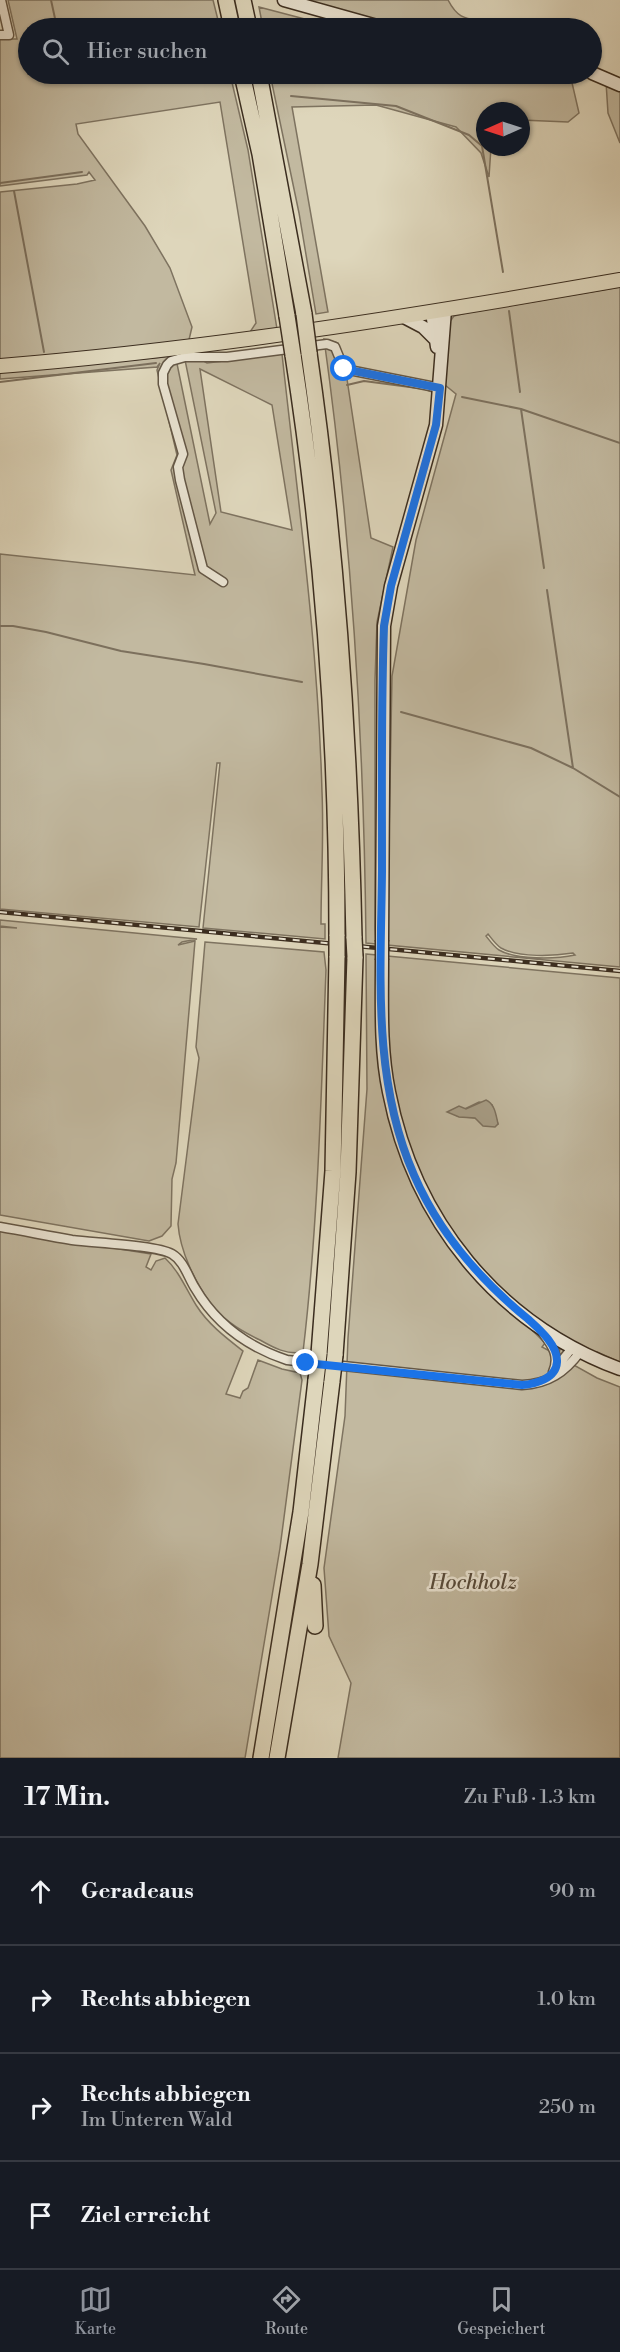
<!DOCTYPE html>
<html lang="de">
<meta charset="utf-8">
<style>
body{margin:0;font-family:"Libre Bodoni",serif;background:#20242c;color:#f1f3f6}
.compass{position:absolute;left:476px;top:102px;width:54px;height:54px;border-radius:50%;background:#171b24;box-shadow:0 2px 4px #0004;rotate:267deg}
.stop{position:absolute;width:18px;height:18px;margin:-14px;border:4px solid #1a73e8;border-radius:50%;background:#fff}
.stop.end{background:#1a73e8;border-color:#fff;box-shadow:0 2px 6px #0008}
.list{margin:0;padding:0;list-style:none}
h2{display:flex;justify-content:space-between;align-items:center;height:78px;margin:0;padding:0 24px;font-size:26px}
h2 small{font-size:20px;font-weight:400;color:#9ea1a6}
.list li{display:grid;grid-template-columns:39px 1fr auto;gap:18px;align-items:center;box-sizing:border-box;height:108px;padding:0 24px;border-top:2px solid #363941}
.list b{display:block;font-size:22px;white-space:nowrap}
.list p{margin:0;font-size:20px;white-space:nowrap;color:#9ea1a6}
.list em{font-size:20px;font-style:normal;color:#9ea1a6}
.icon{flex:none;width:33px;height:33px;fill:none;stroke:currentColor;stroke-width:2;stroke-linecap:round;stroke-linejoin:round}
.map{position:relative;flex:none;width:620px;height:1758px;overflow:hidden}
.search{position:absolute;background:#171b24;box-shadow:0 2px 4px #0004;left:18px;right:18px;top:18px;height:66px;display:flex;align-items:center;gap:15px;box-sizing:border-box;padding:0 21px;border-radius:33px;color:#9ea1a6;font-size:22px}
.sheet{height:510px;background:#171b24}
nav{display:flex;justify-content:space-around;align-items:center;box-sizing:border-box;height:84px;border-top:2px solid #363941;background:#171b24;font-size:16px;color:#9ea1a6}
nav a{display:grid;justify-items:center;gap:3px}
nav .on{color:#8c9099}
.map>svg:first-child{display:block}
</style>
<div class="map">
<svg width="620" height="1758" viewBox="0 0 620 1758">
<rect width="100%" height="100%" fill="#ded6bb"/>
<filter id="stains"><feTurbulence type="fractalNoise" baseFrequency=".00333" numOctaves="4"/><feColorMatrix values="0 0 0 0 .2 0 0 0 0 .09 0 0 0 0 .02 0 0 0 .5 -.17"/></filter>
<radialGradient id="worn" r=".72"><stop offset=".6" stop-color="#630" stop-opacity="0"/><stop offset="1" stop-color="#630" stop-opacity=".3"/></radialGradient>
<!-- green -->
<path fill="#c2b9a0" stroke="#7e7360" stroke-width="1.5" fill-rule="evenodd" d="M8,0H213L220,28H28V74H230L248,150L277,329L250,332L256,323L220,102L76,124L78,134L145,226L170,268L192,327L188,344C126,351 63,352 0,360V192L77,184L95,180L89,172L87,175L0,186V39H17Z
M291,0H448C459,21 467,18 488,22L490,28H410Z
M259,7L339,28H342H263Z
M270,74H570L579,113L568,122L521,120V111H485V147H491L489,177L481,153L456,127L376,105L292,107L328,312L316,314L299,213Z
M606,82L620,89V143L608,113Z
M620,287V967L387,945L392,676L416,540L456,394L445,385L448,324L454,316L466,313ZM488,934C492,939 496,945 501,948C519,958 554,956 573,953L575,955C556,959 516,960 499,950C494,947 490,941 486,936Z
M324,339L338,343L345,366L371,538L393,547L377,622L375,680V928L376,944L366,943C364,742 352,539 324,339Z
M175,354L210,524L216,513L185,360L200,359L207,363L282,354C298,500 318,646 322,792C324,836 321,880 321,924H325V939L203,928L220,763H217L199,927L0,909V554L195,575L171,470L177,455L157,370L160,363L157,367L0,379V372L164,357ZM200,369L272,405L292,530L221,512Z
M0,920L197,939L182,942L178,945L195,941L176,1163L172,1179L171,1226L162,1236L149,1241L0,1215V927L17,928L0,926Z
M205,942L324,952L326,970C321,1098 318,1226 303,1352C287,1355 274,1348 260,1340C243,1332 223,1320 212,1305C195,1283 180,1251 178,1224L199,1058L196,1047Z
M366,954L377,955L381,1061L423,1204L524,1322L545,1343L542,1347L559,1356L560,1348L564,1350L567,1361L572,1356L570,1363L597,1378L620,1387V1758H338L351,1683L329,1636L324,1568L345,1416L348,1338L367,1089Z
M387,956L620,978V1362L597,1352L595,1354L545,1327L490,1282L430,1200L399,1118L389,1060ZM479,1102L492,1105L498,1124C479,1131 486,1120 475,1118C467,1116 462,1119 454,1114Z
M0,1230L151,1254L146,1267L151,1270L156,1261L165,1258C179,1271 186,1289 196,1305C208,1324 225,1337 243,1351L226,1394L240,1398L243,1391L248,1388L258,1360L282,1369L300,1373L302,1380L280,1548L245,1758H0Z"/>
<!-- water -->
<path fill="#a79d86" stroke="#7c705d" stroke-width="1.5" d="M486,1100C495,1104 496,1115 498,1124L495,1127L483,1126L475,1118L459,1117L447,1112L459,1106L466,1109Z"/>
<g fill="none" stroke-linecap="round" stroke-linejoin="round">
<!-- stream -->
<path stroke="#7c705d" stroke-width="2" d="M51,0L56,23
M291,96L396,106L469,135L482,146L503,272
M0,183L82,172
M14,191L44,352
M509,311L520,392
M0,382L156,363
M347,385L364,381L425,389L433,392
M462,397L521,409L620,443
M521,409L544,568
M547,590L573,768
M0,626H13L46,632L121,651L204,664L302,682
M401,712L531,748L573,768L620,797"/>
<!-- street casing -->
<g stroke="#645746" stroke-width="11">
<path id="street" d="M0,35H9L1,0
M223,582L203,569L180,480L178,467L183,454L163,384V373L167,365L171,361L185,357H227L327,344L335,347L344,369L440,388
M0,1227C24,1231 48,1236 72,1240C94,1243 156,1245 172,1254C184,1261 188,1277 195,1288C216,1324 248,1347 287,1360L522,1385C548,1384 565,1372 580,1352
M540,1329C550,1343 561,1354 553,1372
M556,1368L572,1348"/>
</g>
<!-- secondary casing -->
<g stroke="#3b2d1f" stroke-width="15">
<path id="secondary" d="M284,0L384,28
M592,73L620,85
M432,312L437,347
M404,317L423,327L436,340
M382,940L384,626L391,586L436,425L445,310
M382,960C382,1004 380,1049 389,1092C414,1220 497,1323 620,1369"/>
</g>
<!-- primary casing -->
<g stroke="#3b2d1f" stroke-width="16">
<path id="primary" d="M0,366C209,349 414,316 620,280"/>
</g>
<!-- highway casing -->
<g stroke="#3b2d1f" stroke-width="18">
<path id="highway" d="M226,0L232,28
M243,0L249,28
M242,74L260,154L287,316
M259,74L304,314
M309,353C337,547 350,742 354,938
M293,355C323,547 337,742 337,936
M319,1354L333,1171L337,956
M335,1355L348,1172L355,957
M313,1585L315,1626
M261,1758L301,1512L316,1380
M277,1758L310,1564L332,1381"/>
</g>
<!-- street -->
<use href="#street" stroke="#eae4d3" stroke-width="8"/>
<!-- secondary -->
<use href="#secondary" stroke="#eae4d3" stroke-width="12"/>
<!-- primary -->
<use href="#primary" stroke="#ded6bb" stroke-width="14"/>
<!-- highway -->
<use href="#highway" stroke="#ded6bb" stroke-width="15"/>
<!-- rail casing -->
<g stroke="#3b2d1f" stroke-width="4.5">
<path id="rail" d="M0,912L620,971"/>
</g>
<!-- rail -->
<use href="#rail" stroke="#eae4d3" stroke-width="2" stroke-dasharray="7" stroke-linecap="butt"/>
<!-- secondary-bridge casing -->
<g stroke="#3b2d1f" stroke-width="15" stroke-linecap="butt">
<path id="secondary-bridge" d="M382,940V960"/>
</g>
<!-- highway-bridge casing -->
<g stroke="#3b2d1f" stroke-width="18" stroke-linecap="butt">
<path id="highway-bridge" d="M304,314L309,353
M287,316L293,355
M337,936V956
M354,938L355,957
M316,1380L319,1354
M332,1381L335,1355"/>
</g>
<!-- secondary-bridge -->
<use href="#secondary-bridge" stroke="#eae4d3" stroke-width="12"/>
<!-- highway-bridge -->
<use href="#highway-bridge" stroke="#ded6bb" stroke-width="15"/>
</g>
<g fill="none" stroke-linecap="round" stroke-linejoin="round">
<!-- route -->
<path stroke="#1a73e8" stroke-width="8" d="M306,1363L522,1385C535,1384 556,1379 557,1362C558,1345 539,1329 528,1319C479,1279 439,1233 414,1175C372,1080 381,972 382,871C382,789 381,708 384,626L391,586L436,425L440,388L344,369"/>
</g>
<g text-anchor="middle" stroke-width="5" stroke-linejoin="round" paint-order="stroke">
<!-- park labels -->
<g font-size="21" font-style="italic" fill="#564939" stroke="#eae4d3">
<text x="473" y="1589">Hochholz</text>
</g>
</g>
<rect width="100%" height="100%" filter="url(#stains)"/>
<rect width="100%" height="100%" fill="url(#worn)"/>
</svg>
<svg class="compass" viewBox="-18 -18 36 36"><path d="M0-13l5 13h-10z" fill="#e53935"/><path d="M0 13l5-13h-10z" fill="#9ea1a6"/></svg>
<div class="stop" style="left:344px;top:369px"></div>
<div class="stop end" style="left:306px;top:1363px"></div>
<div class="search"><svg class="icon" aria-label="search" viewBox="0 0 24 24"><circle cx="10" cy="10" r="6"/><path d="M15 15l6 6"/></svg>Hier suchen</div>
</div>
<section class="sheet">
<h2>17 Min.<small>Zu Fuß · 1.3 km</small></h2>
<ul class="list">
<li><svg class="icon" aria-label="ahead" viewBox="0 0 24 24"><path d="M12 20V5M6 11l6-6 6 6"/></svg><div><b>Geradeaus</b></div><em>90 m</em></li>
<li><svg class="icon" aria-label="right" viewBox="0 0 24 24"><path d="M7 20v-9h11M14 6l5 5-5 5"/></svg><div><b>Rechts abbiegen</b></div><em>1.0 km</em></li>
<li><svg class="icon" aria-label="right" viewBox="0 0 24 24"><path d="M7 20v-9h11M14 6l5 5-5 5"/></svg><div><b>Rechts abbiegen</b><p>Im Unteren Wald</p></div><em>250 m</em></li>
<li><svg class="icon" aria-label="arrive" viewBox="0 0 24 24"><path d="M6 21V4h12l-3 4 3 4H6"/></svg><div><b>Ziel erreicht</b></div></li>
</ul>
</section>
<nav>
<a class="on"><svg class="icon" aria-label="map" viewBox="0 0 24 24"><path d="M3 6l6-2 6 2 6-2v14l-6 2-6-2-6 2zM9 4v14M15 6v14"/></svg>Karte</a>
<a><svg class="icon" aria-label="directions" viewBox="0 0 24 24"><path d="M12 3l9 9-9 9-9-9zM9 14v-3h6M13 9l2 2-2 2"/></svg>Route</a>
<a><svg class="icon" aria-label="saved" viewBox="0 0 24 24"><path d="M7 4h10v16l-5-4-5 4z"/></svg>Gespeichert</a>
</nav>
